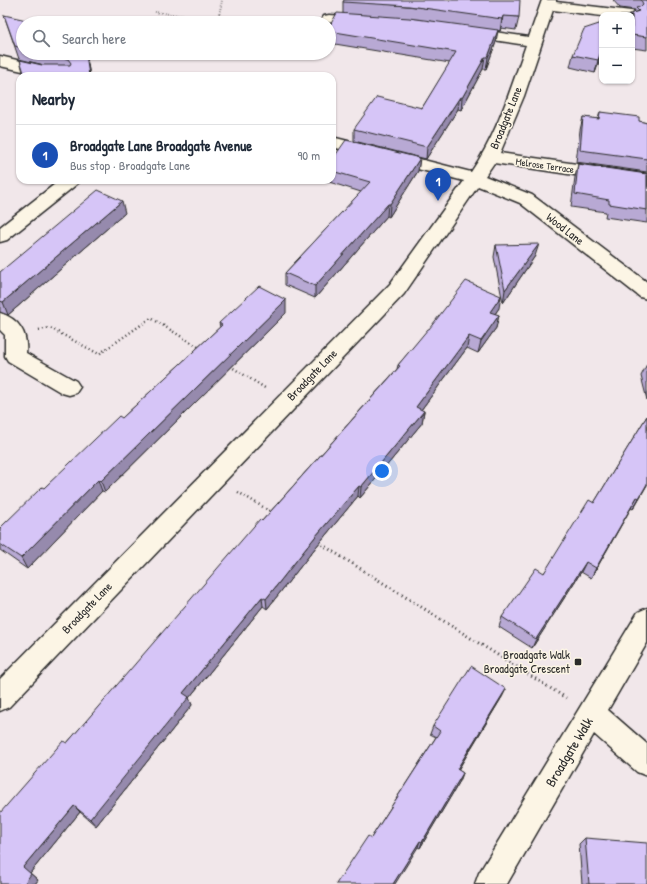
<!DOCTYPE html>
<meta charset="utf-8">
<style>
body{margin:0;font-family:"Patrick Hand",sans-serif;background:#f2f2f3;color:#1f2937}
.controls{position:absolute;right:12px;top:12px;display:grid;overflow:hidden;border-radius:8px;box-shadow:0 1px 3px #0004}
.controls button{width:36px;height:36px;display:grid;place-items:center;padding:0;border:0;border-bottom:1px solid #e0e1e3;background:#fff;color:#1f2937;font:20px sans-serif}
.you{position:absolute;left:382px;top:471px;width:14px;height:14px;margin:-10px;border:3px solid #fff;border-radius:50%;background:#1a73e8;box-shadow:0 0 0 6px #1a73e833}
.badge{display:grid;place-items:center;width:26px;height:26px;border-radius:50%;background:#d93025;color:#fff;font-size:13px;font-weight:700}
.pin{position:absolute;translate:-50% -33px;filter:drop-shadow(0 1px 2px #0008)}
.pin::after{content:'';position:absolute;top:21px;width:14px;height:12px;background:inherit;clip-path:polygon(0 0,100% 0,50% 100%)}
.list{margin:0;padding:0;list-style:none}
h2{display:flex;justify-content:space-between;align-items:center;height:52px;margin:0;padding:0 16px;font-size:17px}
h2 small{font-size:13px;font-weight:400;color:#747a83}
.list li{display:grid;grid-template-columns:26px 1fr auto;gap:12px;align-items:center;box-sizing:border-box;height:60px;padding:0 16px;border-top:1px solid #e0e1e3}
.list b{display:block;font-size:15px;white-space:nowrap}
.list p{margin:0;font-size:13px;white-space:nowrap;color:#747a83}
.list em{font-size:13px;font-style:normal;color:#747a83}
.icon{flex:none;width:22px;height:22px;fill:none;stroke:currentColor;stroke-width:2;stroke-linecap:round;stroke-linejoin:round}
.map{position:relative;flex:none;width:647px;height:884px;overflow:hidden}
.search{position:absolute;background:#fff;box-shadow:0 1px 3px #0004;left:16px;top:16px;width:320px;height:44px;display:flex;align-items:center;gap:10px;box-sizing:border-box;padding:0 14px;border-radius:22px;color:#747a83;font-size:15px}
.panel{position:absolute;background:#fff;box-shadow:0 1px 3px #0004;left:16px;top:72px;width:320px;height:112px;border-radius:12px}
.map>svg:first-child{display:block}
</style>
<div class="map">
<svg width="647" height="884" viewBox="0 0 647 884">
<rect width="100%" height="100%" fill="#f1e7ea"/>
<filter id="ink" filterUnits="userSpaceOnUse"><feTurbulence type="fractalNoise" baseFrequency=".025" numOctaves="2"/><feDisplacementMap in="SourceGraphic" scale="8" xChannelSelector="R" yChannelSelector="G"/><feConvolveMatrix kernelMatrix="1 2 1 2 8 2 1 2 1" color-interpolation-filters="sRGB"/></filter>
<g filter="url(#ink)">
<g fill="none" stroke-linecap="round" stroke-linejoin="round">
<!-- minor casing -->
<g stroke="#2b2b2b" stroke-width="3">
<path id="minor" d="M542,0H556V2L631,11L636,12L638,15L636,18L632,19V15L602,16L553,10L524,96L500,153L647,174V186L494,163L485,176L532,195L647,282V299L640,297L520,203L478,186L404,294L9,707L0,711V679L390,284L464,181L332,147V137L471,172C497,135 511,88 526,45L467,36L462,35L460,32L462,29L467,28L529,37Z
M329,15L363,17L368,18L370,21L368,24L363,25L324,22L322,19L324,16Z
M0,56L71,73L73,76H45L0,66Z
M60,180H80L77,184L7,240L0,242V227Z
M0,313C19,319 28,333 26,353L76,381L80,387L76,393L69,395L62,393L8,361L5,356V335L0,330Z
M647,608V643L608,710L647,744V776L637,772L594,734L507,884H475L479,873L638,612Z"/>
</g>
<!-- path-far2 -->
<path stroke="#2b2b2b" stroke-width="2" stroke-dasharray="0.5 2" stroke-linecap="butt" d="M155,12L239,23
M218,21L222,0"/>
<!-- path-far1 -->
<path stroke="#2b2b2b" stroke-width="2.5" stroke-dasharray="1 3" stroke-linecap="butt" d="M39,330L50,328L99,354L151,318L200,348
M230,366L265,388
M238,492L273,513"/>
<!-- path -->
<path stroke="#2b2b2b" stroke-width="3" stroke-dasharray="1 3.5" stroke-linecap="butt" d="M318,542L566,698"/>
<!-- minor -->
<use href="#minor" fill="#fcf5e5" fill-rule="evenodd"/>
</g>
<!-- wall -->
<path fill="#b8a9d4" stroke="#2b2b2b" d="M344,0L519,17L516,30L501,28L500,31H497L496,42L486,69H483L461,110L458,109L426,159L354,141V129L422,108L450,63L329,43V27L343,14V2Z
M613,0H647V50L632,48V15L634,13L635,10L620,8Z
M4,15L23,23V53H86L90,76H24L20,60L44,65L19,59Z
M602,53L595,73L570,67L573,55Z
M600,112L647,123V172L576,162L580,130L583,117L598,119Z
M420,158L418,171L389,217L387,216L315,298L285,285V273L361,192L326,181V180H332V160Z
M578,164L647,174V223L605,217L606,212L571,207L575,177Z
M125,213L8,315L0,312V272Z
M496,245L535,256L503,303L494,257Z
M499,308L495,314L499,315L496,328L478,353L467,348L421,410L424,411L422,423L360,498L358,496L316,547L267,609L263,606L189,698L192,705L96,826L80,812L30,873L38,880L35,884H0L67,743L262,521L397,369L398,365L429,329Z
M286,313L105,492L102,491L27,569L0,550V528L44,488L122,418L220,327L219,323Z
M647,364V400L641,376Z
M647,416V485L633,509L631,508L591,578L581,572L532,648L499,627L502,617L544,573L594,503Z
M506,689L502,697L458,770L463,773L460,781L420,848L418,847L371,838L436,737L430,734L433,726Z
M585,838L647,884H582L579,844Z"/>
<!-- shaded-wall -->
<path fill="#968aad" stroke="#2b2b2b" d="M503,16L501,28L500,31L502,19Z
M498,30L496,42L486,69L488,57Z
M602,49V53L595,73L598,60Z
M86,53L90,76H89Z
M485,57L483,69L461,110L462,98Z
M460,97L458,109L426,159L427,147Z
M420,158L418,171L389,217L390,204Z
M122,201L125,213L8,315L3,302Z
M388,204L387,216L315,298V286Z
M539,244L535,256L503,303L505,290Z
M501,296L499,308L488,324L490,312Z
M286,300V313L105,492L101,481Z
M499,315L496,328L478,353L481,341Z
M469,336L467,348L415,418L416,407Z
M424,411L422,423L360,498L361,487Z
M98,480L102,491L27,569L21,558Z
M647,484V485L633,509L639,498Z
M359,486L358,496L316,547L267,609L266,599L315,537Z
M637,497L631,508L591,578L596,568Z
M586,562L581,572L532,648L536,639Z
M262,597L263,606L189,698L192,705L96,826L90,819L183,693Z
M506,689L502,697L454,776L457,769Z
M463,773L460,781L420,848L422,842Z
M74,806L80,812L30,873L38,880L35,884H24L23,867Z
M420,841L418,847L395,884H393Z"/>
<!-- building -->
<path fill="#d6c5f7" stroke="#2b2b2b" d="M344,0H520L519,17L503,16L502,19L409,6L343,2Z
M641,0H647V37L632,35V15H627L639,11L636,8L640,7L643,4Z
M337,13L409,18L498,30L488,57H485L462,98L460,97L427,147L354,129L377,97L422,108L456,52L329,31V27Z
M4,15L40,23H23V48L15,46Z
M602,23V49L598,60L573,55L584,29Z
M43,53H86L89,76H25L20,60L42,65H70L71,63L68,59Z
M600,112L639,117V121L647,123V159L580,150L583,117L599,119Z
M346,140L420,158L390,204H388L315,286L285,273L370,182L332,171V160Z
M578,164L647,174V210L609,204V200L575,194Z
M98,190L122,201L3,302L0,301V272Z
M539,244L505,290L496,245Z
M466,281L501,296L490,312L499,315L481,341L469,336L416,407L424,411L361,487L359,486L315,537L266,599L262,597L183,693L189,697L90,819L74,806L23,867L31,874L24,884H0V813L63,741L67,743L260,519L262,521L400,366L398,365L428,329H429Z
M259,286L286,300L101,481L98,480L21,558L0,544V528L42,487L44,488L119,416L122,418L222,325L219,323Z
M647,416V484L639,498L637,497L596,568L586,562L536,639L502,617L536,568L544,573L589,500L594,503Z
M471,666L506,689L457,769L463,773L422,842L420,841L393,884H336L368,836L371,838L440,731L433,726Z
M585,838L647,843V884H589Z"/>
</g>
<!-- markers -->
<rect fill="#2b2b2b" stroke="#fcf5e5" stroke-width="1.5" x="574" y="658" width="8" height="8" rx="2"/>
<g text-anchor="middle" stroke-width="3" stroke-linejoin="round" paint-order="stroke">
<!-- far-street labels -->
<g font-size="10" fill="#2b2b2b" stroke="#fcf5e5">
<text transform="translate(545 165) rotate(8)" y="4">Melrose Terrace</text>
</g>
<!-- street labels -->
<g font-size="12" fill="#2b2b2b" stroke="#fcf5e5">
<text transform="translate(506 118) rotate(-68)" y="4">Broadgate Lane</text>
<text transform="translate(565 229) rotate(38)" y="4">Wood Lane</text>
<text transform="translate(312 375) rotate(-46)" y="4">Broadgate Lane</text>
<text transform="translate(87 608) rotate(-46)" y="4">Broadgate Lane</text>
</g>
<!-- poi labels -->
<g font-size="12" fill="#2b2b2b" stroke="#fcf5e5" text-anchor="end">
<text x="570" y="659">Broadgate Walk<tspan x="570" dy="14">Broadgate Crescent</tspan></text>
</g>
<!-- near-street labels -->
<g font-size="14" fill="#2b2b2b" stroke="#fcf5e5">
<text transform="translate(569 752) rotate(-59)" y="5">Broadgate Walk</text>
</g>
</g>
</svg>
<div class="controls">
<button>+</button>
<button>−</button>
</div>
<div class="you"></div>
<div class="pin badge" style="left:438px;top:201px;background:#1a4fb4">1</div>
<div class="search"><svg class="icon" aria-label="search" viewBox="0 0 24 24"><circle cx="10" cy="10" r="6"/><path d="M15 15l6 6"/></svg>Search here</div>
<section class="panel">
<h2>Nearby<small></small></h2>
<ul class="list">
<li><span class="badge" style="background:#1a4fb4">1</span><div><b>Broadgate Lane Broadgate Avenue</b><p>Bus stop · Broadgate Lane</p></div><em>90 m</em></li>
</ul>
</section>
</div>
